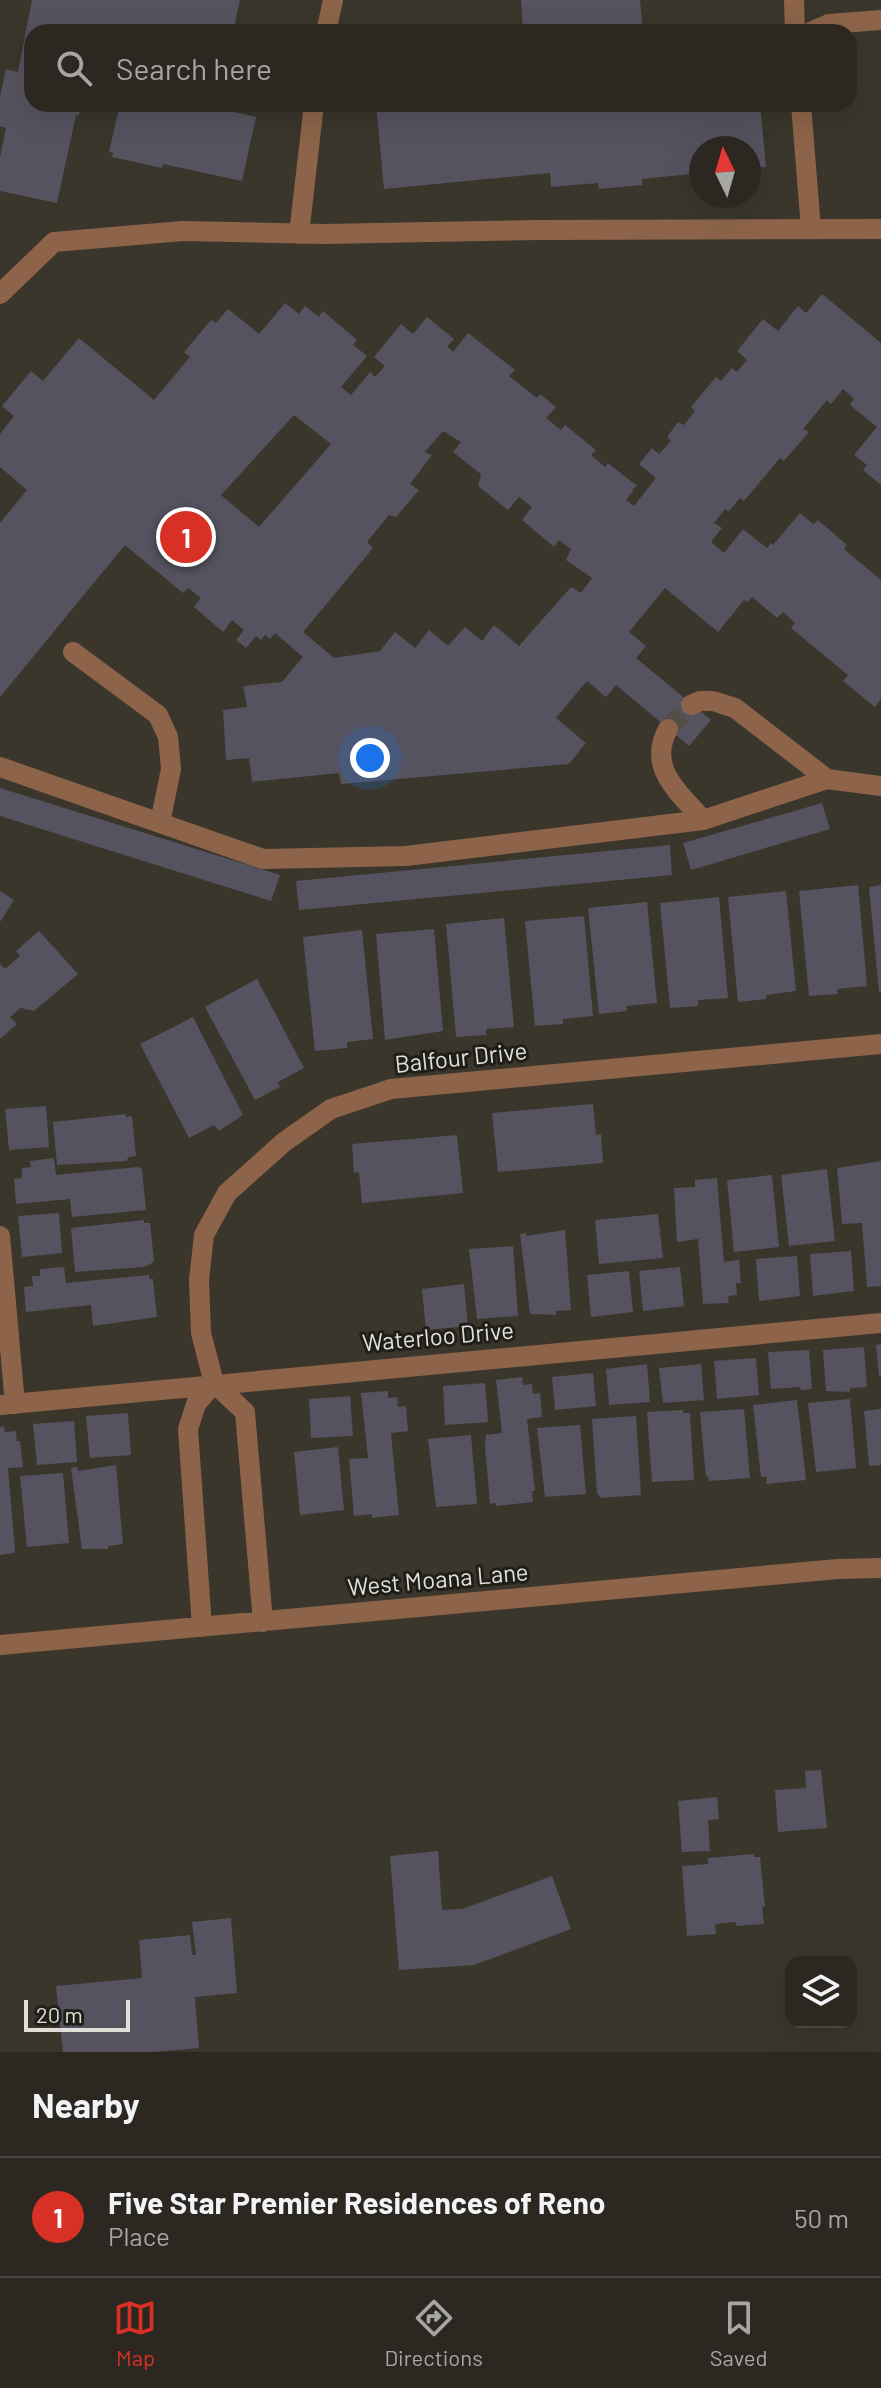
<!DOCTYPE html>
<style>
body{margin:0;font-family:Barlow,sans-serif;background:#34302a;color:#f1f3f6}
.controls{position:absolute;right:24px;bottom:24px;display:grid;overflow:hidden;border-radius:16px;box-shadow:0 8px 32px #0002}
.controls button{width:72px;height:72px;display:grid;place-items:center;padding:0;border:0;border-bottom:2px solid #48443f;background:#2c2821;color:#f1f3f6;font:40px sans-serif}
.compass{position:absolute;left:689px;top:136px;width:72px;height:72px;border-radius:50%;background:#2c2821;box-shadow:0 8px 32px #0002;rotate:355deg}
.scale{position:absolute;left:24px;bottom:20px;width:106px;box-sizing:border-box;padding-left:8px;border:4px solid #e1dfd8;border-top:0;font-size:22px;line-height:28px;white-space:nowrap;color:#e1dfd8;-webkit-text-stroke:6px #1f1e19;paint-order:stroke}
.you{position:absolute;left:370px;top:758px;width:28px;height:28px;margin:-20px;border:6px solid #fff;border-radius:50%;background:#1a73e8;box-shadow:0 0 0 12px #1a73e833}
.badge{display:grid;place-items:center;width:52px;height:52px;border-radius:50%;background:#d93025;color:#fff;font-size:26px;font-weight:700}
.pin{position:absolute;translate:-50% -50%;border:4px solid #fff;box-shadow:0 2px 8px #0006}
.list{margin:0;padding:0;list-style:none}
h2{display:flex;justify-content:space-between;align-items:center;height:104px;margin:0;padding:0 32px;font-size:34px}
h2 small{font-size:26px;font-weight:400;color:#a6a6a5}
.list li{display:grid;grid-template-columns:52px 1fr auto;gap:24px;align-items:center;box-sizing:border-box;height:120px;padding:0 32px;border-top:2px solid #48443f}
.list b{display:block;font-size:30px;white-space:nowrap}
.list p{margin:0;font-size:26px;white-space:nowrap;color:#a6a6a5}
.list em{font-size:26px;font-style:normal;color:#a6a6a5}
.icon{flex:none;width:44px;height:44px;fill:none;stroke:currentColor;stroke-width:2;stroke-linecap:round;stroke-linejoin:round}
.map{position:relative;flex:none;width:881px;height:2052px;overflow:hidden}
.search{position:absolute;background:#2c2821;box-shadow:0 8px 32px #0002;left:24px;right:24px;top:24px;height:88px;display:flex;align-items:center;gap:20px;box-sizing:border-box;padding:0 28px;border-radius:24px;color:#a6a6a5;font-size:30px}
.sheet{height:224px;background:#2c2821}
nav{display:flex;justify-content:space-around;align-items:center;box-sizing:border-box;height:112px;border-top:2px solid #48443f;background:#2c2821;font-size:22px;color:#a6a6a5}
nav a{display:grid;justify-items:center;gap:4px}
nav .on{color:#d93025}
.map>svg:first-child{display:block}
</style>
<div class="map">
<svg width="881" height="2052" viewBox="0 0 881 2052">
<rect width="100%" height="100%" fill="#3a362c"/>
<!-- building -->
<path fill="#54535f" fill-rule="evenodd" d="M32,0H240L233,32H32V104H82L79,115H76L57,203L0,191V157L6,128L0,126V97L6,69L18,72Z
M521,0H640L643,32L523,30Z
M120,104H197L256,117L242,181L163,164L162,168L112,157L113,153L109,152Z
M376,104H760L766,167L749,168V148H701V173L642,179V185L599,189L598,183L551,187L550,173L384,189Z
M822,294L881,343V485L863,470L867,465L854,455L877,427L850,405L854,399L843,389L831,404L827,400L803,429L809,432L784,461L780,458L744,501L740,498L729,511L725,509L714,523L722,528L711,542L724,553L743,529L767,548L771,543L773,545L800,513L813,524L818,520L847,545L844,549L881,580V699L875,707L843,681L848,675L791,628L795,623L783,612L777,618L752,597L748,602L744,600L718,632L665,588L629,632L646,646L636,658L711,720L689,746L616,685L606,697L587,681L556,718L586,743L569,764L341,784L339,773L252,782L249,758L226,760L223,710L247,707L243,686L282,682L303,657L275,633L270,639L265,635L261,640L256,636L246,648L236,640L244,630L232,620L223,632L194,607L201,598L188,588L183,593L125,545L0,697V523L27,490L0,467V434L14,416L2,406L31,371L43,381L79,338L154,400L190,357L184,352L211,320L216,323L228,309L259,334L285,303L299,314L305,306L319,317L323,311L357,340L353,345L367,356L341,387L351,395L370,372L375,377L385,366L374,357L401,324L413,334L427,317L454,339L447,346L453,352L468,333L515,370L509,376L537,398L540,394L556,407L546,418L561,430L565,425L596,450L591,455L605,467L608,463L637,486L632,489L634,490L626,500L634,506L656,478L639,464L652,448L659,454L671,441L667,437L678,422L684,425L695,411L691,407L716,377L721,381L732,368L737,372L747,360L737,351L763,319L778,331L798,306L806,313ZM294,415L331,444L259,527L221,495ZM443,431L461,442L453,452L481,474L478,486L508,510L519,497L532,507L522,520L554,547L559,540L571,549L566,560L592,578L581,593L571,587L519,646L494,625L482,641L465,627L448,646L429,630L415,648L395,632L380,651L334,658L303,632L373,548L367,542L389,515L396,517L419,490L410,484L432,455L425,452Z
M0,788L280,875L271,901L0,816Z
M822,803L830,829L691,870L683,843Z
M670,845L672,875L299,910L296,881Z
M858,885L867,986L837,989L838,994L809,996L799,891Z
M881,885V992H879L869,887Z
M0,891L14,900L0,922Z
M786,891L796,991L766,995V999L738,1002L728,897Z
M719,897L728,998L698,1000V1006L670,1008L660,903Z
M647,902L657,1003L626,1006L627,1011L599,1014L588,908Z
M584,916L593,1016L563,1019V1024L535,1026L525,921Z
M504,918L514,1027L486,1029V1035L456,1037L446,924Z
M434,929L443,1031L385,1040L376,934Z
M362,930L373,1039L347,1042V1048L315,1051L303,937Z
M39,931L78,974L34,1011L21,1008L10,1017L17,1024L0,1039V964L5,969L20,956L16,951Z
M257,979L304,1068L278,1082L280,1087L255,1100L205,1007Z
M193,1017L243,1115L219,1131L214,1125L189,1138L140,1044Z
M593,1104L596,1135L601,1134L603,1163L498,1172L492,1113Z
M46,1106L49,1147L9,1150L5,1109Z
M126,1114V1117L132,1116L136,1156L129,1157L126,1161L57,1165L53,1122Z
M457,1135L463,1193L362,1203L359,1172L354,1173L352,1144Z
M54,1158L56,1175L138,1167L142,1169L146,1210L72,1217L70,1199L16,1204L14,1179L22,1178V1168L31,1167L30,1161Z
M881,1161V1286L867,1287L862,1223L842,1224L837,1168Z
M827,1169L835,1241L789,1246L781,1175Z
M772,1175L779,1247L734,1252L727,1180Z
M717,1178L724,1262L739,1260L741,1283H736L737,1295L728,1296L729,1303L703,1304L698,1239L677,1242L674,1188L695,1187V1180Z
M59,1213L62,1253L22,1257L18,1216Z
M658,1214L663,1258L599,1264L595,1220Z
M144,1220V1223H150L154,1262L144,1267L75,1272L71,1228Z
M565,1230L571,1310L556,1311V1315L530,1314L520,1234L526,1233V1236Z
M513,1246L518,1316L477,1319L469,1249Z
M851,1251L854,1291L813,1296L810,1254Z
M797,1256L800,1296L759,1301L756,1259Z
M64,1267L66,1283L149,1275V1279H153L157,1317L93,1326L91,1305L26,1312L24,1287L33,1286L32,1276H40V1269Z
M680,1267L684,1306L643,1311L639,1271Z
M629,1271L633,1312L591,1317L587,1275Z
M464,1284L468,1326L426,1330L422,1289Z
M881,1344V1376H879L876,1345Z
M864,1347L867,1387L850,1388V1392L826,1391L823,1350Z
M809,1350L812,1389L801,1390L800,1387L771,1389L768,1352Z
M756,1358L759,1395L717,1399L714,1361Z
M647,1364L650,1402L609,1405L606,1369Z
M701,1364L704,1400L663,1403L659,1368Z
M593,1373L596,1406L555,1410L552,1377Z
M522,1377L523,1385L532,1384L533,1394L540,1393L542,1417L527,1419L535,1491H532L533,1502L496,1506V1503L490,1504L485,1447L486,1435L502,1433L496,1380Z
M485,1383L488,1422L445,1425L443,1386Z
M388,1391V1398L397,1397L398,1407L406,1406L408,1431L391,1433L399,1515L372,1518V1514L354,1516L349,1459L368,1458L361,1393Z
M350,1396L353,1436L311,1438L309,1399Z
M850,1399L856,1468L816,1472L808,1403Z
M797,1400L806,1480L766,1484L767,1477H761L753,1405Z
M744,1409L750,1478L709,1481L708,1476L706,1477L700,1412Z
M881,1409V1465L869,1466L864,1411Z
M683,1410V1413H690L694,1480L652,1482L647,1412Z
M128,1413L131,1455L90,1458L86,1416Z
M636,1416L641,1495L601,1498L597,1493L592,1419Z
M74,1421L77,1462L37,1465L33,1424Z
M580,1425L586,1494L545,1497L537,1428Z
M4,1426L5,1432L16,1431L17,1441H20L23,1467L8,1468L15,1550L14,1553L0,1555V1427Z
M471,1435L477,1504L436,1507L428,1439Z
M338,1447L344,1510L300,1515L294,1452Z
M116,1465L123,1544L108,1546V1549H82L71,1468L77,1467L78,1471Z
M63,1473L69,1543L27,1547L20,1476Z
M821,1770L827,1828L778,1832L775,1790L806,1788L805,1771Z
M717,1797L719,1819L708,1820L710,1851L682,1852L678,1801Z
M438,1851L442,1910L462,1909L552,1876L571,1929L474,1965L399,1970L390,1856Z
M754,1854V1857H760L765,1907L762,1906L764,1924L736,1926V1922L715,1924L716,1934L687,1936L682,1866L708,1864V1858Z
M231,1918L237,1993L195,1997L199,2048L154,2052H63L56,1986L142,1978L139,1940L190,1935L192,1955H196L192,1922Z"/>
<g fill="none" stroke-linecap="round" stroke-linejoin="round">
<!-- minor-tunnel -->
<path stroke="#534f46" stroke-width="20" stroke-dasharray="20 10" stroke-linecap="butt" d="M668,729L691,705"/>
<!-- minor -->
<path stroke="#8d6449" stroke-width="20" d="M794,0L795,32
M326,32L333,0
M811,32L829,24L881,20
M801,104L811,229
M299,234L314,104
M0,294L54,242L183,231L324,234L539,230L881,229
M73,652L158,715L168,737L171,769L160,823
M691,705L700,701H713L735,708L827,779
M668,729C647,768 678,791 703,820
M0,767L263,859L406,856L703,820L827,779L881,786
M0,1236L15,1404
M0,1405L881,1323
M263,1622L245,1412L214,1383L201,1333L199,1280L204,1235L227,1193L284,1142L331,1109L391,1089L881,1044
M202,1627L188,1429L196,1404L214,1383
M0,1645L838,1569L881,1568"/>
</g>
<g text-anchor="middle" stroke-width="6" stroke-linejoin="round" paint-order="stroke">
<!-- street labels -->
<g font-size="24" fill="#e1dfd8" stroke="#1f1e19">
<text transform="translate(461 1058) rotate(-6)" y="8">Balfour Drive</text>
<text transform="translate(438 1337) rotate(-5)" y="8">Waterloo Drive</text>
<text transform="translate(438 1580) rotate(-5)" y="8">West Moana Lane</text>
</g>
</g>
</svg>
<div class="controls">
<button><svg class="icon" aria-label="layers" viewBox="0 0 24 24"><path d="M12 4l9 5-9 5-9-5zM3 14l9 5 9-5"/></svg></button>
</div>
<svg class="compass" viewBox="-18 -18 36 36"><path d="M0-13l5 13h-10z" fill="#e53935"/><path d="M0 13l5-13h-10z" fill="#a6a6a5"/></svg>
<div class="scale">20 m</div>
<div class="you"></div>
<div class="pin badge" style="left:186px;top:537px">1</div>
<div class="search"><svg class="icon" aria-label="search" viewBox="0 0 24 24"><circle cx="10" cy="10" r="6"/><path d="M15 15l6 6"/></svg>Search here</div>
</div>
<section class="sheet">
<h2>Nearby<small></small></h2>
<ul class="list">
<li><span class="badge">1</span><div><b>Five Star Premier Residences of Reno</b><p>Place</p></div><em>50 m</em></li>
</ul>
</section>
<nav>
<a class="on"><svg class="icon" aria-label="map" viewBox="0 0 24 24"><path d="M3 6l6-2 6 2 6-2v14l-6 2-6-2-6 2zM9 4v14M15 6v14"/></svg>Map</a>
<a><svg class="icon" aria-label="directions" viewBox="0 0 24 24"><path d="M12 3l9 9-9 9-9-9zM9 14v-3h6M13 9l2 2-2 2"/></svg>Directions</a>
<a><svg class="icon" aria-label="saved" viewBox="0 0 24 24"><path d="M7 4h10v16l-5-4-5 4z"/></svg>Saved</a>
</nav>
